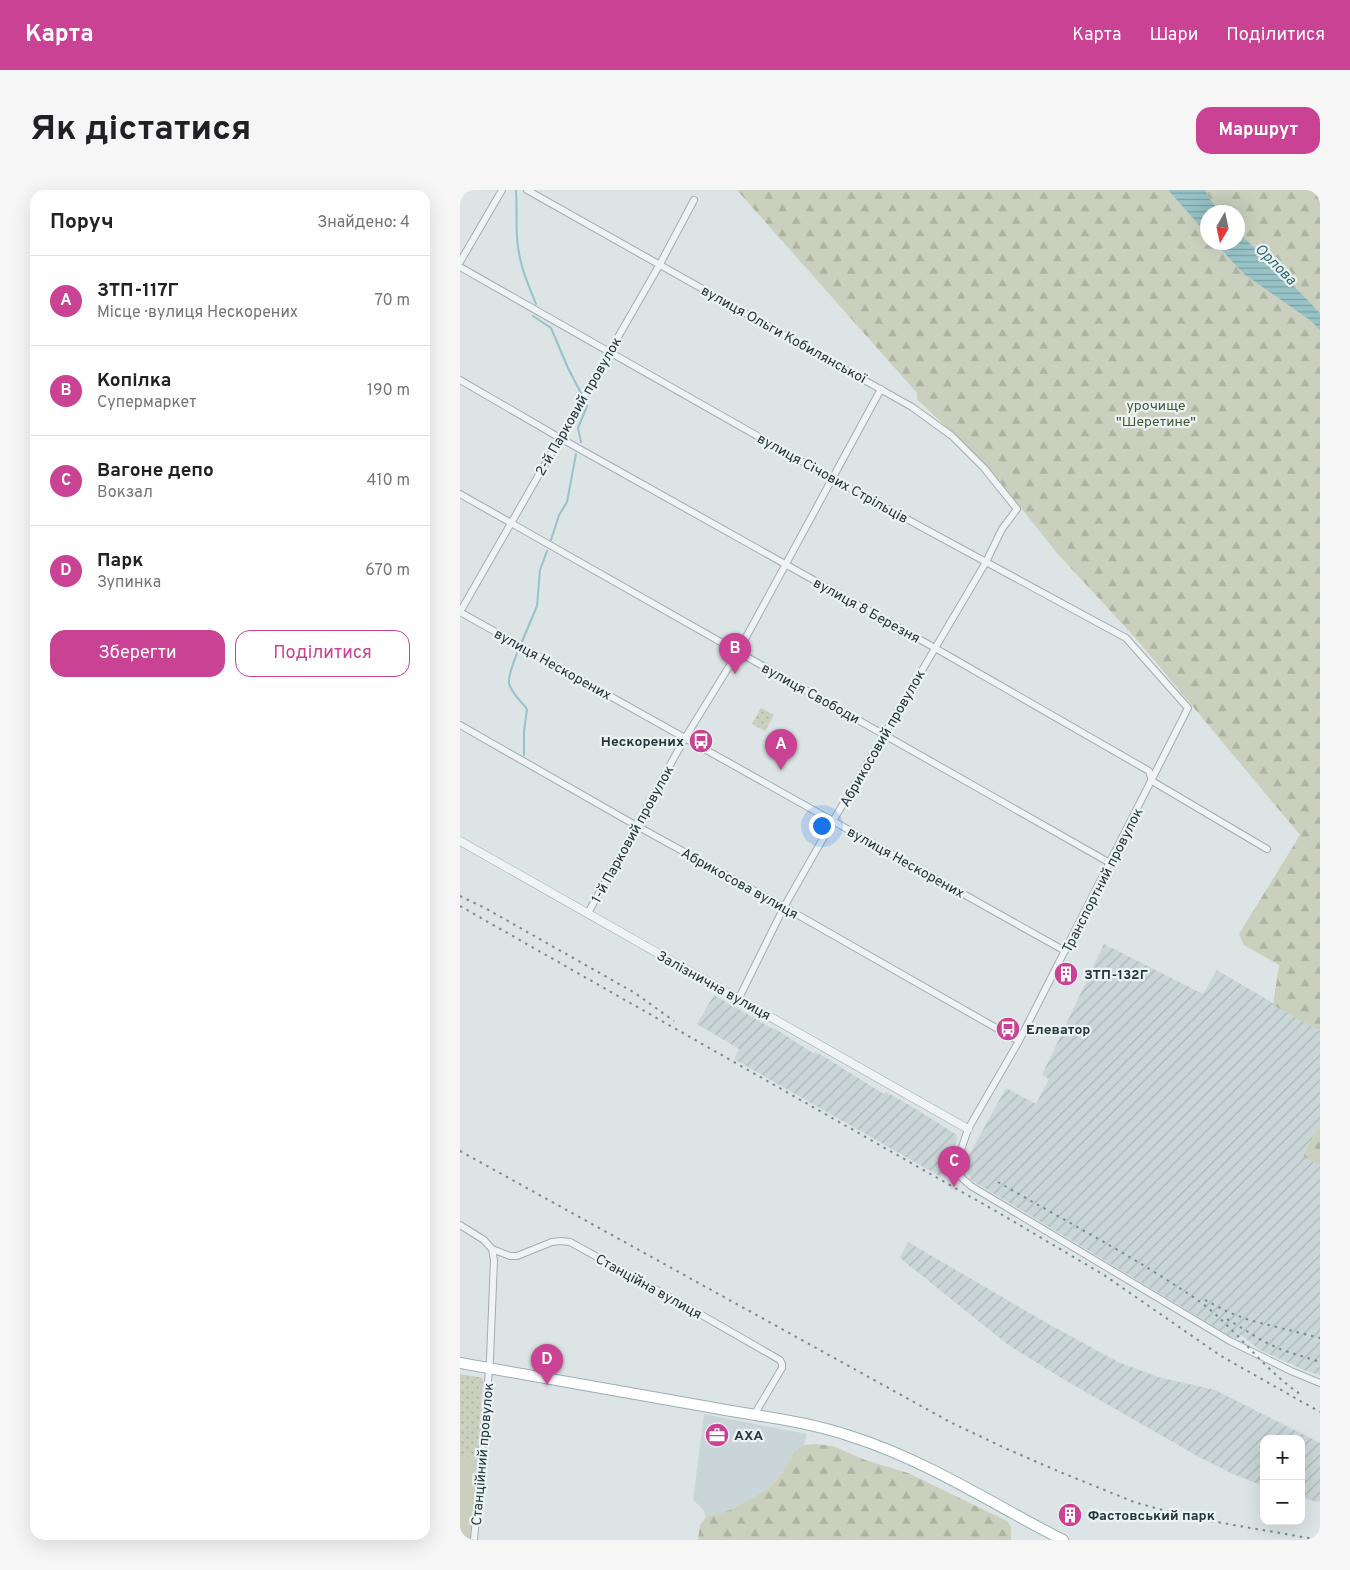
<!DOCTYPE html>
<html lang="uk">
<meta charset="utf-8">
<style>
body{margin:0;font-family:Overpass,sans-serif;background:#f6f6f6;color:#202124}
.controls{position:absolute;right:15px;bottom:15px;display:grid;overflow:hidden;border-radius:10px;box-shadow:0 5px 20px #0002}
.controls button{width:45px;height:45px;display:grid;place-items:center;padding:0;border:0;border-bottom:1px solid #e0e0e0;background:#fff;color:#202124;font:25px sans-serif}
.compass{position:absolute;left:740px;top:15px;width:45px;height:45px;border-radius:50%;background:#fff;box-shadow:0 5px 20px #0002;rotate:189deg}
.you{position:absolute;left:361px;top:635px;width:18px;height:18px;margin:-12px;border:4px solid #fff;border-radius:50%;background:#1a73e8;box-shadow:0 0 0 8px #1a73e833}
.badge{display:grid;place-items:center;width:32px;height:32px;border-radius:50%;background:#ca4293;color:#fff;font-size:16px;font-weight:700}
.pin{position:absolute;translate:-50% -41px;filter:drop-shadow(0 1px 2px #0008)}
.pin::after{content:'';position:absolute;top:26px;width:18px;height:15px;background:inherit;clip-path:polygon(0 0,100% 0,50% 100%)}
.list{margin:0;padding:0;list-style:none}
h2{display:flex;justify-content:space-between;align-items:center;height:65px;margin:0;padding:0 20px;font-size:21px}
h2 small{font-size:16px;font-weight:400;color:#757577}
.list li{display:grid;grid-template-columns:32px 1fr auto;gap:15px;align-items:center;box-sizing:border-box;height:90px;padding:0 20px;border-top:1px solid #e0e0e0}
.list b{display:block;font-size:19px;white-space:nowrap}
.list p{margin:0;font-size:16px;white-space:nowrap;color:#757577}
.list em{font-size:16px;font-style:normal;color:#757577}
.actions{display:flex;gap:10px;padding:15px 20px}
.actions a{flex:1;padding:11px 0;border:1px solid #ca4293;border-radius:15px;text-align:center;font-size:18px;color:#ca4293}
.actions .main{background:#ca4293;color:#fff}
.map{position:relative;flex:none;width:860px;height:1350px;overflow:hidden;border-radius:15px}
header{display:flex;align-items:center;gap:30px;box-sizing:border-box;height:70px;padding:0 25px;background:#ca4293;color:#fff}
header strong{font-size:24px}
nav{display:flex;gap:28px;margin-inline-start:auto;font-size:18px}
.intro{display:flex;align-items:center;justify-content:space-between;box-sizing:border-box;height:120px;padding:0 30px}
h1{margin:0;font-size:35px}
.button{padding:12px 22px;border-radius:15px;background:#ca4293;color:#fff;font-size:18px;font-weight:700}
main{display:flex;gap:30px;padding:0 30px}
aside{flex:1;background:#fff;border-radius:15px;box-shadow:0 5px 20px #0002}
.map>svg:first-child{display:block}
</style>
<header>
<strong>Карта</strong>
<nav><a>Карта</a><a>Шари</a><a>Поділитися</a></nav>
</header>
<div class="intro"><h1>Як дістатися</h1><a class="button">Маршрут</a></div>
<main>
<aside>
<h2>Поруч<small>Знайдено: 4</small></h2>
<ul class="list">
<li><span class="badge">A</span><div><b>ЗТП-117Г</b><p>Місце · вулиця Нескорених</p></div><em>70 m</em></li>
<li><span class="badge">B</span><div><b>Копілка</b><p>Супермаркет</p></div><em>190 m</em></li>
<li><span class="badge">C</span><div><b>Вагоне депо</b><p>Вокзал</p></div><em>410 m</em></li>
<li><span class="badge">D</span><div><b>Парк</b><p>Зупинка</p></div><em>670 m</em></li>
</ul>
<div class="actions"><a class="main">Зберегти</a><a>Поділитися</a></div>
</aside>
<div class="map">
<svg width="860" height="1350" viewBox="0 0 860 1350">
<defs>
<pattern id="industrial-furrows" width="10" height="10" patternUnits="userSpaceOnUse" patternTransform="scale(1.25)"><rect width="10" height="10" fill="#cad5d8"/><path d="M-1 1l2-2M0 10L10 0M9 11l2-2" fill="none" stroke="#adb8ba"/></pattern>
<pattern id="green-dots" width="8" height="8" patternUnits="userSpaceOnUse" patternTransform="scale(1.25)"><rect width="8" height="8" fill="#cad0bd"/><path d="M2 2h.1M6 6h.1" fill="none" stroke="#adb3a3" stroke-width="1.8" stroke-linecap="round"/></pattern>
<pattern id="forest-firs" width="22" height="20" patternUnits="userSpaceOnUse" patternTransform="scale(1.25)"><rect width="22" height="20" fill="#cad0bd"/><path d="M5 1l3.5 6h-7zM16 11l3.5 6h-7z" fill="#adb3a3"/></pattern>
<pattern id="water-rules" width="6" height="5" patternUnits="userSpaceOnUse" patternTransform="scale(1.25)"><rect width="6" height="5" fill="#97c2c6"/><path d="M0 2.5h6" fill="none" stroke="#7b9fa2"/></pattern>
</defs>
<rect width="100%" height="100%" fill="#dce4e6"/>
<!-- built -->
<path fill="#cad5d8" d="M244,1224L347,1244L344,1255L333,1263L324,1281L308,1299L270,1320L246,1327L243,1319L233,1310Z"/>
<!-- industrial -->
<path fill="url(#industrial-furrows)" d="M644,754L743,804L757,780L860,841V934L843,966L860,976V1185L846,1181L800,1160L781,1145L775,1149L511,990L504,974L546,898L576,914L589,889L582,885Z
M254,805L313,839L314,838L353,863L356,862L363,866L424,904L426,902L451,916L497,945V950L481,987L274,869L279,859L237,834Z
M448,1052L585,1132L658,1172L698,1187L755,1200L860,1253V1312L841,1308V1249H804V1296L773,1284L739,1267L603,1189L547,1154L440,1068Z"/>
<!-- green -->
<path fill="url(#green-dots)" d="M301,518L314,525L305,541L292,534Z
M0,1184L23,1188L17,1269L0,1266Z"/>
<!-- forest -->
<path fill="url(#forest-firs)" d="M277,0H708L747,44L748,52L755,53L784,84L851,131L860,140V841L813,815L819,775L784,755L779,744L840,645L679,452L597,363L530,279L457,209V203Z
M745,0H860V123L835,97L778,42V22H760L749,8Z
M860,934V976L843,966Z
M355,1254L373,1256L405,1270L448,1283L547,1331L551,1336V1350H238L240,1335L246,1327L270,1320L308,1299L324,1281L333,1263L344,1255Z"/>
<!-- pitch -->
<path fill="#cad0bd" d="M0,1266L17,1269L10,1349L0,1348Z"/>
<!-- water -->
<path fill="url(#water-rules)" d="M708,0H745L749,8L760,22H748L747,44Z
M778,42L835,97L860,123V140L851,131L784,84L755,53L778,52Z"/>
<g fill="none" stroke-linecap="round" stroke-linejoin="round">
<!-- stream -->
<path stroke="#97c2c6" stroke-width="2" d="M56,0C57,16 56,31 57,47C58,71 67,92 76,114
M73,126L91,138L108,178L122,205
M121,252L118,238L127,216L124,210
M91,350L99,325L107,312L116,264
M61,454L77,416L80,380L87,361
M59,458C56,466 48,484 49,493C51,503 61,511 67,519L64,541V565"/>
<!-- minor casing -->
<g stroke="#a2adb0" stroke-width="8">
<path id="minor" d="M67,0L452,217L492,246L524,278L557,319L542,339L526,372L373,631L324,717L279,808
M0,72L42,0
M0,77L373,289L666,448L728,518L559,851L508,939L498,969L497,978L502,988L511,996L770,1151L831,1181L860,1193
M0,190L100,248L475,458L689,581L692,591L807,659
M0,304L650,673
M0,422L605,761
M0,422L200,74L234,10
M0,535L177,636L324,717L559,851
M128,723L225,548L278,462L421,199
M0,1035L24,1050L32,1059L50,1066H57L92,1052L101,1051L110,1052L226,1116L320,1170L322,1174V1178L294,1225
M14,1350L30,1169L34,1070L32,1059"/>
</g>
<!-- tertiary casing -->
<g stroke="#a2adb0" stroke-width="9">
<path id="tertiary" d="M0,651L508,939"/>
</g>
<!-- primary casing -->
<g stroke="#9caeb1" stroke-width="12">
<path id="primary" d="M0,1173C83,1188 166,1202 249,1217C297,1226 347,1231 393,1247C468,1271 534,1315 603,1350"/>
</g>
<!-- minor -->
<use href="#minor" stroke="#eff3f4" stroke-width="6"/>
<!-- tertiary -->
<use href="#tertiary" stroke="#eff3f4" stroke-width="8"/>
<!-- primary -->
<use href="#primary" stroke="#fff" stroke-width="10"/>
<!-- rail -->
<path stroke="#768b8f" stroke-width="2" stroke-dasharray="2.5 5" stroke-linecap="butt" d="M0,706L25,718L175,803L214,831
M0,716L546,1027L644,1085L761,1166L860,1222
M0,961L490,1232L547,1259L600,1282L674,1312L713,1323L745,1330L860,1350
M538,992C605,1031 675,1067 739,1111C777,1139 803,1180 843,1206
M745,1110L768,1122L789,1130L860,1148
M767,1129L803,1151L822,1160L860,1172"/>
</g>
<!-- icons -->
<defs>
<g id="bus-disc" transform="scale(1.25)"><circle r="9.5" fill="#ca4293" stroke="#ebf3f4"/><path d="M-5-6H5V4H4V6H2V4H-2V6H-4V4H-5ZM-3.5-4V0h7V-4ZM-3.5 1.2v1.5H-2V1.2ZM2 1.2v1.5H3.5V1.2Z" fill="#fff"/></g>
<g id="building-disc" transform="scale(1.25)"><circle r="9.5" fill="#ca4293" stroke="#ebf3f4"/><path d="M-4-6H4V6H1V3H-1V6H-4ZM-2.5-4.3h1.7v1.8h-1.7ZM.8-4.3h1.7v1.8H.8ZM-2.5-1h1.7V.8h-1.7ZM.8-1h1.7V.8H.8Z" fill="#fff"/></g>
<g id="office-disc" transform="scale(1.25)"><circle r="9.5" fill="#ca4293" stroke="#ebf3f4"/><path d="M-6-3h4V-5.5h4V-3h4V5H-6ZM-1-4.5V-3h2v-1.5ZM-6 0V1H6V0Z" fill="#fff"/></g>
</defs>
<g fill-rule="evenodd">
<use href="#bus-disc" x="241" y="551"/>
<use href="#building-disc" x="606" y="784"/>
<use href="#bus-disc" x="548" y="839"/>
<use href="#office-disc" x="257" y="1245"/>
<use href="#building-disc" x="610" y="1325"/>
</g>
<g text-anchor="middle" stroke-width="4.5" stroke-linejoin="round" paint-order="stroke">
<!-- street labels -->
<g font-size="14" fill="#26383c" stroke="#ebf3f4">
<text transform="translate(324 144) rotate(29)" y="5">вулиця Ольги Кобилянської</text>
<text transform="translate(118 216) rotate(-60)" y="5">2-й Парковий провулок</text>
<text transform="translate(373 288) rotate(29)" y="5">вулиця Січових Стрільців</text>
<text transform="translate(407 420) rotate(29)" y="5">вулиця 8 Березня</text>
<text transform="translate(93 474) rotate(29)" y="5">вулиця Нескорених</text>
<text transform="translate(351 503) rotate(29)" y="5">вулиця Свободи</text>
<text transform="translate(422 548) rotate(-60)" y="5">Абрикосовий провулок</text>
<text transform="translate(172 644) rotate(-61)" y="5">1-й Парковий провулок</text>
<text transform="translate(446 672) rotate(29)" y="5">вулиця Нескорених</text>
<text transform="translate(642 690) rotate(-63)" y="5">Транспортний провулок</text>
<text transform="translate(280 693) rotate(29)" y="5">Абрикосова вулиця</text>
<text transform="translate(254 795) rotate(29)" y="5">Залізнична вулиця</text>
<text transform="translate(189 1096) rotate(29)" y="5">Станційна вулиця</text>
<text transform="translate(22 1264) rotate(-85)" y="5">Станційний провулок</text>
</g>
<!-- park labels -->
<g font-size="14" fill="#4a5734" stroke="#ebf3f4">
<text x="696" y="220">урочище<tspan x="696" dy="16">"Шеретине"</tspan></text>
</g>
<!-- poi labels -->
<g font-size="14" font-weight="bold" fill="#26383c" stroke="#ebf3f4" text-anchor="start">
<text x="224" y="556" text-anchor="end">Нескорених</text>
<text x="624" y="789">ЗТП-132Г</text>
<text x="566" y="844">Елеватор</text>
<text x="274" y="1250">AXA</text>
<text x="628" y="1330">Фастовський парк</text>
</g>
<!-- water labels -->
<g font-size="15" font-style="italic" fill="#32686e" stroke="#ebf3f4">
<text transform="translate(816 74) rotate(45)" y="5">Орлова</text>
</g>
</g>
</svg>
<div class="controls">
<button>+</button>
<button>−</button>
</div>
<svg class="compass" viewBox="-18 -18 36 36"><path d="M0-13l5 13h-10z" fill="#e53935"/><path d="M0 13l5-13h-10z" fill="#757577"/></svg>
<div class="you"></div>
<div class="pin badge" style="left:321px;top:580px">A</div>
<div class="pin badge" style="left:275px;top:484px">B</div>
<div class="pin badge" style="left:494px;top:997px">C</div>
<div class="pin badge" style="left:87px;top:1195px">D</div>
</div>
</main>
